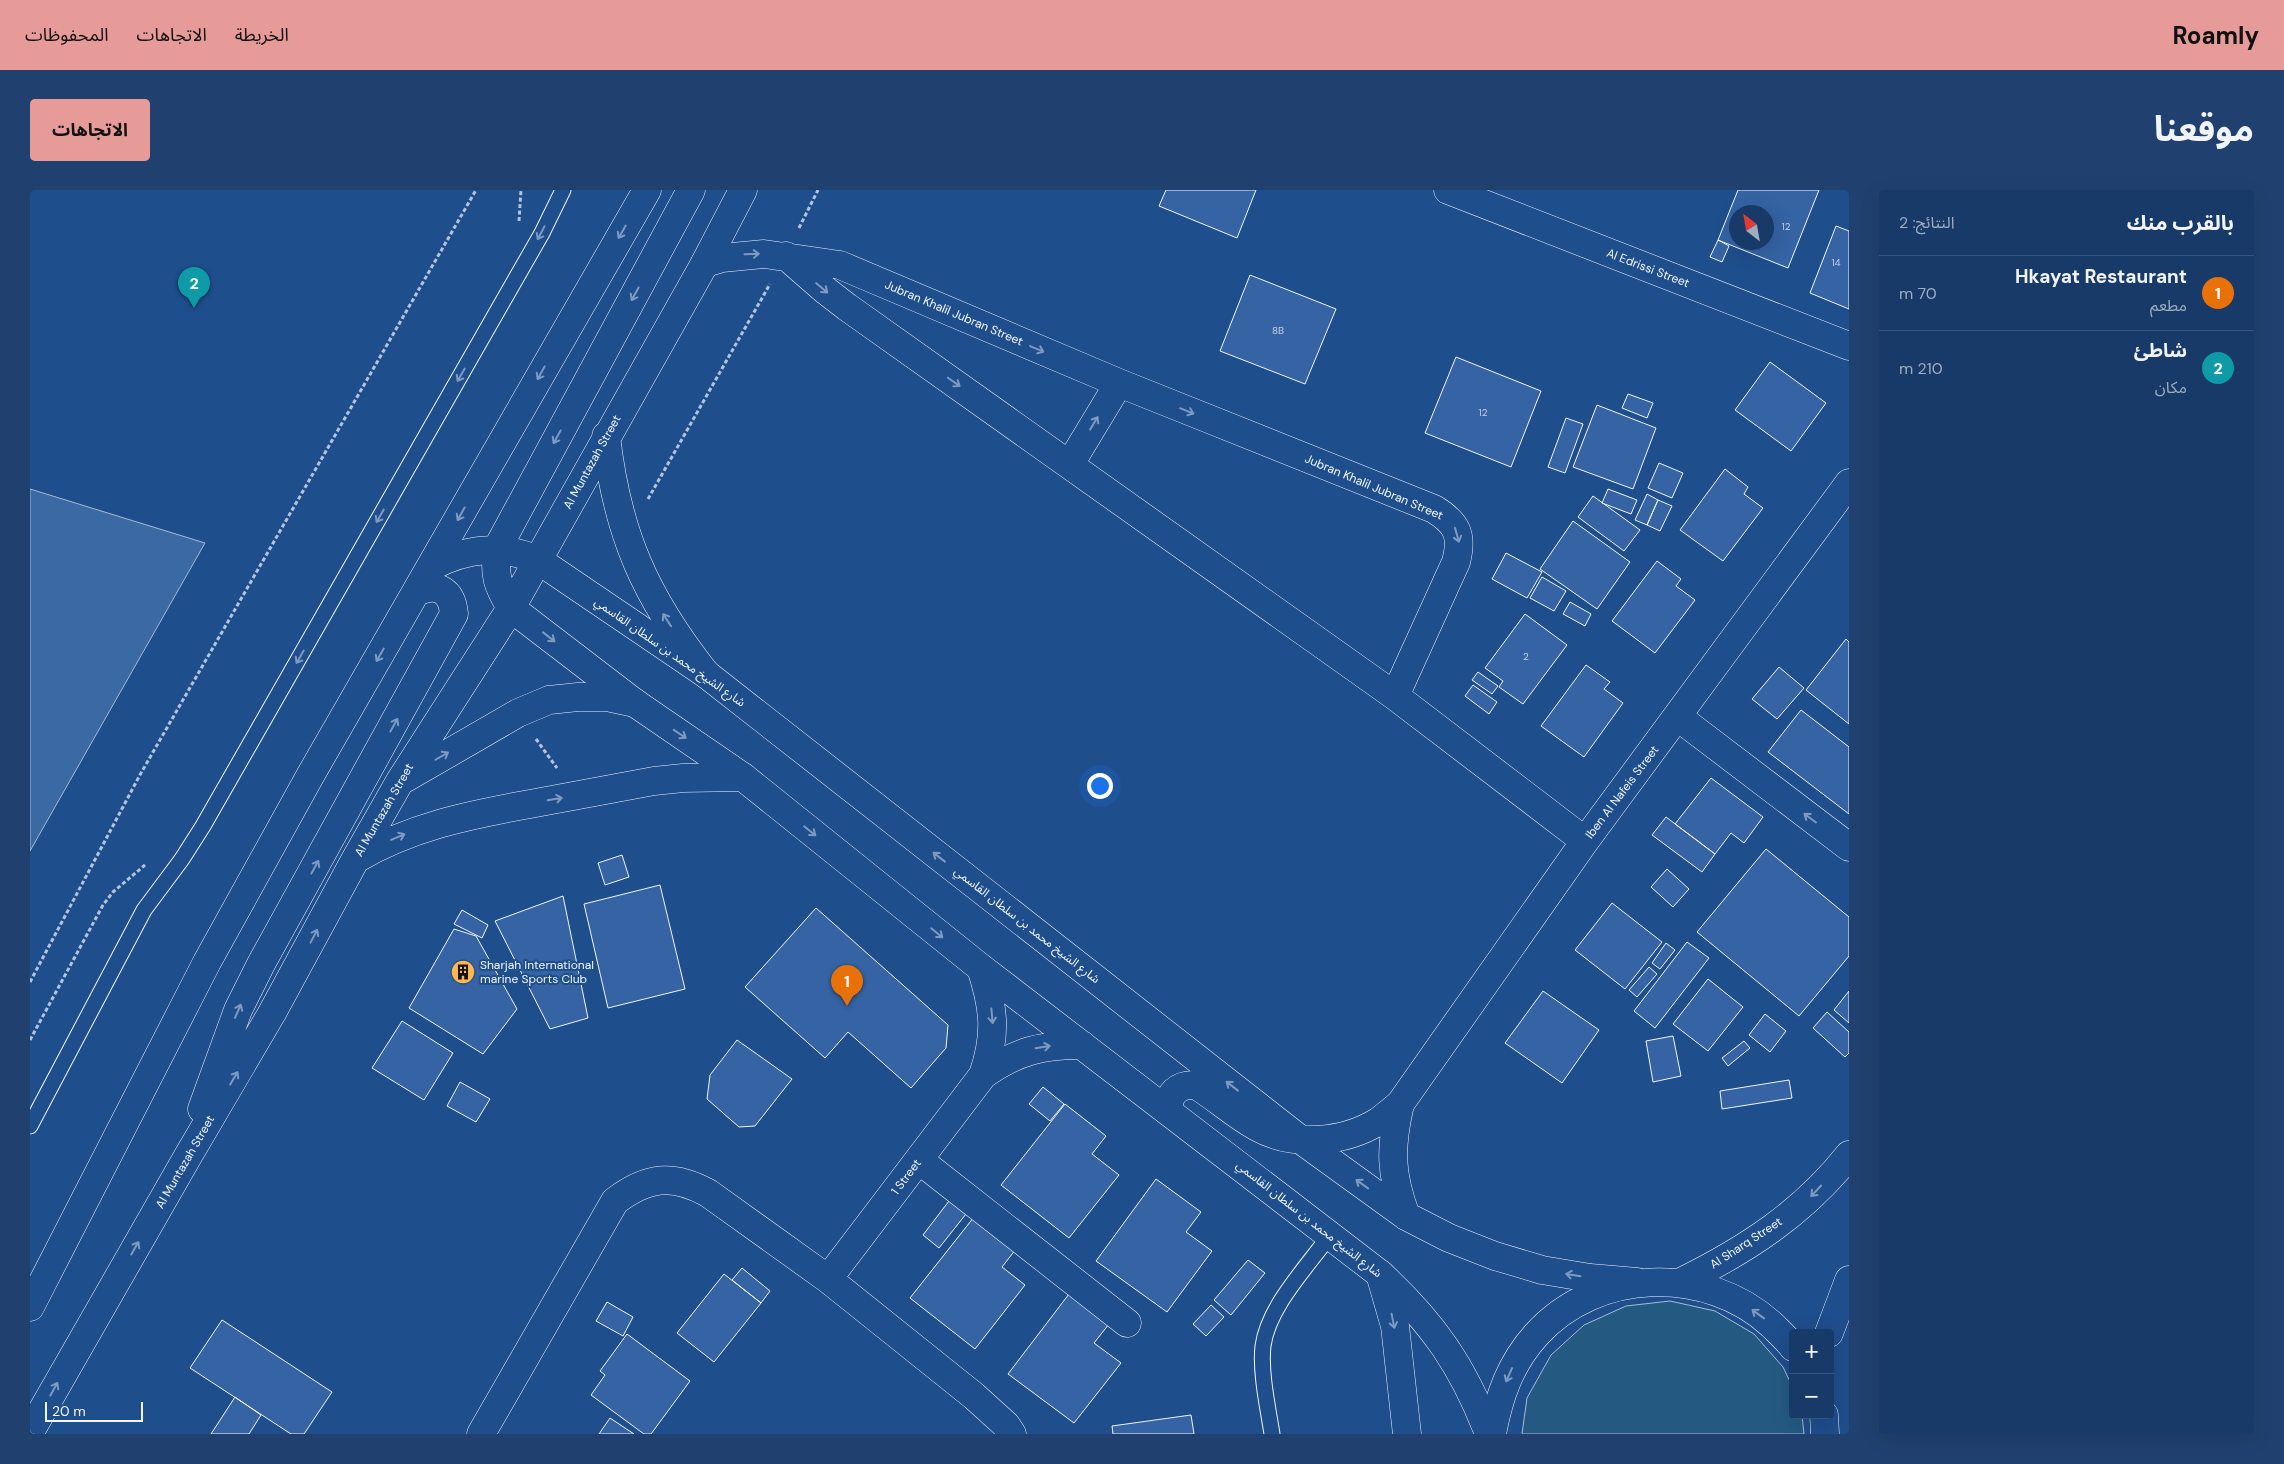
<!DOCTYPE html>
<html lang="ar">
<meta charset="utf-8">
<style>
body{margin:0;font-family:"DM Sans","Noto Sans Arabic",sans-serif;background:#20416f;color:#f1f3f6;direction:rtl}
.controls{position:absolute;right:15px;bottom:15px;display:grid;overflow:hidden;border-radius:5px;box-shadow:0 5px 20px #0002}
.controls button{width:45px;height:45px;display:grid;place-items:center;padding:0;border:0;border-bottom:1px solid #36547d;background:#173a69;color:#f1f3f6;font:25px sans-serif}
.compass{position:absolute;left:1699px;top:15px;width:45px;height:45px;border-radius:50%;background:#173a69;box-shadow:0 5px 20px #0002;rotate:329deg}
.scale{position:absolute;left:15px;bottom:12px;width:98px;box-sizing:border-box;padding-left:5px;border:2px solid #f2f6ff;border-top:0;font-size:14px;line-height:18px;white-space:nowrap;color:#f2f6ff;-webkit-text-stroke:4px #1f4e8c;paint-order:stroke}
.you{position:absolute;left:1069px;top:595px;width:18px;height:18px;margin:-12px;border:4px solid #fff;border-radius:50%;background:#1a73e8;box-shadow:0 0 0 8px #1a73e833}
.badge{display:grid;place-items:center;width:32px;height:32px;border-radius:50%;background:#e69b98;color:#fff;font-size:16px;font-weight:700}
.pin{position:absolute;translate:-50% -41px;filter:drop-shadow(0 1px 2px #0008)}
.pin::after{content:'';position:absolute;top:26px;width:18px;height:15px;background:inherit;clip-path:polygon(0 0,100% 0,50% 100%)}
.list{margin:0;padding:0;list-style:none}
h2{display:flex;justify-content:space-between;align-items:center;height:65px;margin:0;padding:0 20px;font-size:21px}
h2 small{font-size:16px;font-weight:400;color:#9eadc0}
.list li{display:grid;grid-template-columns:32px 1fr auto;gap:15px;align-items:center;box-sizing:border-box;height:75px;padding:0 20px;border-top:1px solid #36547d}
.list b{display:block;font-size:19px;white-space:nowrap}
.list p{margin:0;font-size:16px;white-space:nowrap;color:#9eadc0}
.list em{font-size:16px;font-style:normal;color:#9eadc0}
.map{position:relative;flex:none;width:1819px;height:1244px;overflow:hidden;direction:ltr;border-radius:5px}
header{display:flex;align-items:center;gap:30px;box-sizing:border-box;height:70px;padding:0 25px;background:#e69b98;color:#111}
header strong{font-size:24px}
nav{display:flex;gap:28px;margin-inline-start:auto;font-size:18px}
.intro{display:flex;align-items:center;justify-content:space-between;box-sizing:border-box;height:120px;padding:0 30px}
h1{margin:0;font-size:35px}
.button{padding:12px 22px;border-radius:5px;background:#e69b98;color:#111;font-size:18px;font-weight:700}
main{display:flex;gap:30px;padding:0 30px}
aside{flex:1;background:#173a69;border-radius:5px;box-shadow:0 5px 20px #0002}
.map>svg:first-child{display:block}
</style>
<header>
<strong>Roamly</strong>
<nav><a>الخريطة</a><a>الاتجاهات</a><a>المحفوظات</a></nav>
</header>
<div class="intro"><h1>موقعنا</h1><a class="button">الاتجاهات</a></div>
<main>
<aside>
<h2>بالقرب منك<small>النتائج: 2</small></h2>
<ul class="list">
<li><span class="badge" style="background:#e8710a">1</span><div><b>Hkayat Restaurant</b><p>مطعم</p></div><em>70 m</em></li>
<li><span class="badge" style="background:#0f9aa8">2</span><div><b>شاطئ</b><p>مكان</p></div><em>210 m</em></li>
</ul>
</aside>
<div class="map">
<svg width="1819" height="1244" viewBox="0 0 1819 1244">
<rect width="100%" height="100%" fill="#1f4e8c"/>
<!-- green -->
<path fill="#245a82" stroke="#a8bbd7" d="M1640,1111L1685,1121L1724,1144L1753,1177L1763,1198V1225H1772L1774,1244H1492L1497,1208L1521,1165L1554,1135L1596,1116Z"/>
<!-- water -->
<path fill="#3b69a3" stroke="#a8bbd7" d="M0,299L175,353L0,661Z"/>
<!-- building -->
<path fill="#3563a3" stroke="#f2f6ff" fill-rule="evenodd" d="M1136,0H1226L1207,48L1129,16Z
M1708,0H1789L1758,78L1688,50ZM1706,22H1736V52H1706Z
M1806,36L1819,41V119L1780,103Z
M1688,50L1699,56L1692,72L1680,67Z
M1220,85L1306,119L1275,194L1190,161Z
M1426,167L1511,201L1481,277L1395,243Z
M1740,172L1796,213L1761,261L1705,220Z
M1598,204L1623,213L1617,228L1592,218Z
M1567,215L1626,238L1603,299L1543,277Z
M1536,228L1553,234L1535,283L1518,277Z
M1629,273L1653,283L1642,308L1618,298Z
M1695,279L1718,297L1714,304L1733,318L1693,371L1650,340Z
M1578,299L1607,310L1601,324L1572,313Z
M1617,304L1628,310L1617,335L1605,330Z
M1563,306L1610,340L1594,361L1548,327Z
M1628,310L1642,316L1630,341L1617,335Z
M1543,331L1600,372L1567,419L1510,379Z
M1476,363L1512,382L1497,408L1462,389Z
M1627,371L1651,389L1646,396L1665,410L1625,463L1582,431Z
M1512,387L1536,401L1524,421L1500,408Z
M1540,412L1561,424L1555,436L1533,424Z
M1495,424L1537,455L1493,514L1469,497L1473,491L1455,478Z
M1816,449L1819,452V534L1776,500Z
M1556,475L1580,492L1574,499L1593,513L1554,567L1511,536Z
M1749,477L1774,498L1747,529L1722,509Z
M1448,482L1468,496L1462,504L1442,490Z
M1443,495L1467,512L1459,524L1435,506Z
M1771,520L1819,557V624L1738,562Z
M1681,588L1733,627L1714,653L1701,643L1685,664L1645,634Z
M1636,627L1685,664L1672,682L1622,645Z
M1736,659L1819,727V766L1769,826L1667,742Z
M592,665L599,687L575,695L568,673Z
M1637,679L1659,699L1643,717L1621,697Z
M630,695L655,799L578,818L554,714Z
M533,706L558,828L520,839L465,731Z
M1582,713L1632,752L1595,799L1545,760Z
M786,718L918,835L916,858L881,898L818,842L795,868L715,797Z
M432,720L458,735L452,748L424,734Z
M424,739L446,746L487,819L453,864L379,818Z
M1657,752L1679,768L1625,838L1604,821Z
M1636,753L1645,760L1630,779L1622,773Z
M1619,777L1627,784L1607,807L1599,800Z
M1678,789L1713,817L1678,861L1643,834Z
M1513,801L1569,840L1532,893L1475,853Z
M1819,801V833L1804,820Z
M1797,822L1819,842V863L1815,867L1783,838Z
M1735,824L1756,841L1740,862L1719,845Z
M372,831L423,863L394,910L342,878Z
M1643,846L1651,886L1623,892L1616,851Z
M707,850L762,889L725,936L709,937L677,909L680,885Z
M1714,851L1720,858L1698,876L1692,868Z
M1759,890L1762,908L1692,919L1690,901Z
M430,892L460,909L446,932L417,916Z
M1013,897L1034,914L1020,931L999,914Z
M1035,914L1076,946L1062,964L1089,985L1039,1048L971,995Z
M1126,989L1171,1022L1156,1042L1182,1061L1137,1122L1066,1071Z
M919,1011L936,1024L909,1058L893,1045Z
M944,1027L986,1059L972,1077L995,1095L945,1159L880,1108Z
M1218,1070L1235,1083L1201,1125L1184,1110Z
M712,1078L740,1101L731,1113L702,1090Z
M694,1084L731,1113L684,1172L647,1143Z
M1039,1104L1079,1134L1064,1153L1091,1173L1044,1233L978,1184Z
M577,1112L603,1127L593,1146L566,1131Z
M1181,1115L1194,1127L1176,1146L1163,1134Z
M192,1130L302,1202L274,1244H261L160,1178Z
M597,1144L660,1191L621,1244H614L561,1205L575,1185L570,1181Z
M205,1207L231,1225L219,1244H181Z
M1161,1225L1164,1244H1083L1082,1236Z
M580,1228L604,1244H569Z"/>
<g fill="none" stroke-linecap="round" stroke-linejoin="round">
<!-- lane casing -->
<g stroke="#f2f6ff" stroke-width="17">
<path id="lane" d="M0,936L114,720L152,669L173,636L512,43L533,0
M1242,1244C1238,1218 1230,1182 1233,1156C1238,1117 1277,1077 1300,1045"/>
</g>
<!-- street casing -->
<g stroke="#f2f6ff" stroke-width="29">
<path id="street" d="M1418,0L1819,156
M756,66L795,100L817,117L1365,506L1555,651
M675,73L692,68L734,64L810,75L1089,193L1404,319C1427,333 1433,345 1426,372L1365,506
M1040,274L1089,193
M402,376C437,358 471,354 508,370L676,484L1271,950L1376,1026L1419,1048L1465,1066L1512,1080L1560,1088L1607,1092
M481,418L605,513L713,587L951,778L1350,1084C1403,1133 1433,1176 1459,1244
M1648,527L1819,657
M951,778C964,818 967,844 953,885
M1370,914C1360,958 1360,983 1376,1026
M1140,922C1136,904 1148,894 1166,895C1187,908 1205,925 1227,937C1263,957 1314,953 1349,931C1356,926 1363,920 1370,914L1555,651L1819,293
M889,970L1097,1133
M798,1089L953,885C987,861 1011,855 1052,855
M451,1244L585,1011C617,987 642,983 678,1003L798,1089L944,1206L976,1235L982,1244"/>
</g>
<!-- secondary casing -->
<g stroke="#f2f6ff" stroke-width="29">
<path id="secondary" d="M576,246C587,343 615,407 676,484
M481,418C467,395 464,385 467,359L661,0
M374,589L488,523L519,510L548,507H577L605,513
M326,669C380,637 438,625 500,614C541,606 583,599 624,591L653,588L713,587
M172,919L208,820L231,774L424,424C422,401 408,392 387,402
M0,1117L177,772L280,586L617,0
M0,1242L158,966L242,823L325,670L370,591L481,418L675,73L713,0"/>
</g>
<!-- primary casing -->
<g stroke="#f2f6ff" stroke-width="29">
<path id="primary" d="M1350,1084L1365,1136L1377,1244
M1651,1092C1716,1060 1773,1023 1819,965
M1799,1143L1819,1090
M1794,1225L1795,1244
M1462,1244C1469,1206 1480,1174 1506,1145C1566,1078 1677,1075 1742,1135C1749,1142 1757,1149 1763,1157"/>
</g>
<!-- path -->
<path stroke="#b3c4dc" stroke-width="3" stroke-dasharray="4 2.5" stroke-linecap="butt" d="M489,31L491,0
M769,38L788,0
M618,309L740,94
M506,549L527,578
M0,792L111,583L446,0
M0,850L73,715L83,702L115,675"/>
<!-- lane -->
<use href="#lane" stroke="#1f4e8c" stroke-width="15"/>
<!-- street -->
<use href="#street" stroke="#1f4e8c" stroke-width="28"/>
<!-- secondary -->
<use href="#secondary" stroke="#1f4e8c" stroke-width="28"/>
<!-- primary -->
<use href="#primary" stroke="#1f4e8c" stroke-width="28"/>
</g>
<!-- one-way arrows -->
<defs><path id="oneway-shaft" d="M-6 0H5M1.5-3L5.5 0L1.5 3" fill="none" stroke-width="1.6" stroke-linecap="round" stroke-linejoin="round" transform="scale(1.25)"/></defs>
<g stroke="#7e9ac0">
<use href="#oneway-shaft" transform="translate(592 42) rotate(120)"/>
<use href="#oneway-shaft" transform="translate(511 43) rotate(118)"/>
<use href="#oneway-shaft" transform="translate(722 64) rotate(-2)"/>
<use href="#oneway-shaft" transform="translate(792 98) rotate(40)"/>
<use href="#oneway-shaft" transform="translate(605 104) rotate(119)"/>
<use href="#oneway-shaft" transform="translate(1007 159) rotate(23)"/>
<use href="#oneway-shaft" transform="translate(511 183) rotate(119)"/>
<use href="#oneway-shaft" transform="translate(431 185) rotate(120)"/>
<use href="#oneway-shaft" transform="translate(924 192) rotate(35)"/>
<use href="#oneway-shaft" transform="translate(1157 221) rotate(22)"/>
<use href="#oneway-shaft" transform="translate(1064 233) rotate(-59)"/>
<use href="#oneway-shaft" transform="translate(527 247) rotate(119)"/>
<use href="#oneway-shaft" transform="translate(431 324) rotate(119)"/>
<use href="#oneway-shaft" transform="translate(350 326) rotate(120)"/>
<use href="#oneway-shaft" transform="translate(1427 345) rotate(74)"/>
<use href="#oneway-shaft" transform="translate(637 430) rotate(-123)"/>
<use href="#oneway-shaft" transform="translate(519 447) rotate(38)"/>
<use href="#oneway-shaft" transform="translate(350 465) rotate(120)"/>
<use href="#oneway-shaft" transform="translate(270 467) rotate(120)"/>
<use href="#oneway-shaft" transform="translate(364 535) rotate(-61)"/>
<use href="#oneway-shaft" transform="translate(650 544) rotate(34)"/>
<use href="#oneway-shaft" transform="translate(412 566) rotate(-30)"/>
<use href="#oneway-shaft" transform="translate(525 609) rotate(-10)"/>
<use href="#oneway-shaft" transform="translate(1780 628) rotate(-143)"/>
<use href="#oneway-shaft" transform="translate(780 641) rotate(39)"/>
<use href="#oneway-shaft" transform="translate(368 647) rotate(-23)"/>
<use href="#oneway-shaft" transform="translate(909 667) rotate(-142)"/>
<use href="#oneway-shaft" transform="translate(285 677) rotate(-61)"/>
<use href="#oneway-shaft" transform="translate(907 743) rotate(39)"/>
<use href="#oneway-shaft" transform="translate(284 746) rotate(-62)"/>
<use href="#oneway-shaft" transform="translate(208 821) rotate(-66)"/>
<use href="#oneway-shaft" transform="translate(962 826) rotate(85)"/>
<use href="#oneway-shaft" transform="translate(1013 857) rotate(-9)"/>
<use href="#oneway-shaft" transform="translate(204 888) rotate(-59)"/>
<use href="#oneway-shaft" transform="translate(1202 896) rotate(-142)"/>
<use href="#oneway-shaft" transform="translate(1332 994) rotate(-144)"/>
<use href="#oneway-shaft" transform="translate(1786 1001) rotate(133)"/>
<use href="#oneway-shaft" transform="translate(105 1058) rotate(-60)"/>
<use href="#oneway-shaft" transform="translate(1543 1085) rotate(-170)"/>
<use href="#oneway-shaft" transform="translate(1728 1124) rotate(-144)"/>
<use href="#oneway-shaft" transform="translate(1363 1131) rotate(79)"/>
<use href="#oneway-shaft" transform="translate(1479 1185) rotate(114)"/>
<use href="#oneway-shaft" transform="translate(24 1199) rotate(-61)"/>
</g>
<!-- icons -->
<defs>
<g id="building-disc" transform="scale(1.25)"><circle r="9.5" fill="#ffb74d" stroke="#1f4e8c"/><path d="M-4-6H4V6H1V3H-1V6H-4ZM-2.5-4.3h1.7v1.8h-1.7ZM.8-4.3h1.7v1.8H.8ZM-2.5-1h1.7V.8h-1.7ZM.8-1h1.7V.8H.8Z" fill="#111"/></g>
</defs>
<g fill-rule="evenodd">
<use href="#building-disc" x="433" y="782"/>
</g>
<g text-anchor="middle" stroke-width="4" stroke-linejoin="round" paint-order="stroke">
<!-- number labels -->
<g font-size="10" fill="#c3d1e8">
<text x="1756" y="40">12</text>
<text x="1806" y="76">14</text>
<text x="1248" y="144">8B</text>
<text x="1453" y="226">12</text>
<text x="1496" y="470">2</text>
</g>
<!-- street labels -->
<g font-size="12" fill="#f2f6ff" stroke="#1f4e8c">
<text transform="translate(1618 78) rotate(21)" y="4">Al Edrissi Street</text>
<text transform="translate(924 123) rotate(23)" y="4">Jubran Khalil Jubran Street</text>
<text transform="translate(562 272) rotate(-61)" y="4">Al Muntazah Street</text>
<text transform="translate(1344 297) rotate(23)" y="4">Jubran Khalil Jubran Street</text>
<text transform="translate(640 462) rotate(35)" y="4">شارع الشيخ محمد بن سلطان القاسمي</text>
<text transform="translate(1592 602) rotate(-53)" y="4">Iben Al Nafeis Street</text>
<text transform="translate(354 620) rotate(-60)" y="4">Al Muntazah Street</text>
<text transform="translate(997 735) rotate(38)" y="4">شارع الشيخ محمد بن سلطان القاسمي</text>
<text transform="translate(155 972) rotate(-60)" y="4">Al Muntazah Street</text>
<text transform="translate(876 987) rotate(-53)" y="4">1 Street</text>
<text transform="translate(1279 1029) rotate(38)" y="4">شارع الشيخ محمد بن سلطان القاسمي</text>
<text transform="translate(1716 1053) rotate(-33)" y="4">Al Sharq Street</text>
</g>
<!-- poi labels -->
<g font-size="12" fill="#f2f6ff" stroke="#1f4e8c" text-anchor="start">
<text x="450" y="779">Sharjah International<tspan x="450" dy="14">marine Sports Club</tspan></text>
</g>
</g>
</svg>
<div class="controls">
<button>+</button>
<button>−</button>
</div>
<svg class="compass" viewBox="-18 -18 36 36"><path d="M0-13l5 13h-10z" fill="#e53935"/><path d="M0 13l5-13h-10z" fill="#9eadc0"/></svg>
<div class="scale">20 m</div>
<div class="you"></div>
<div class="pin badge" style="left:817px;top:816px;background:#e8710a">1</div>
<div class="pin badge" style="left:164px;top:118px;background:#0f9aa8">2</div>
</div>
</main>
